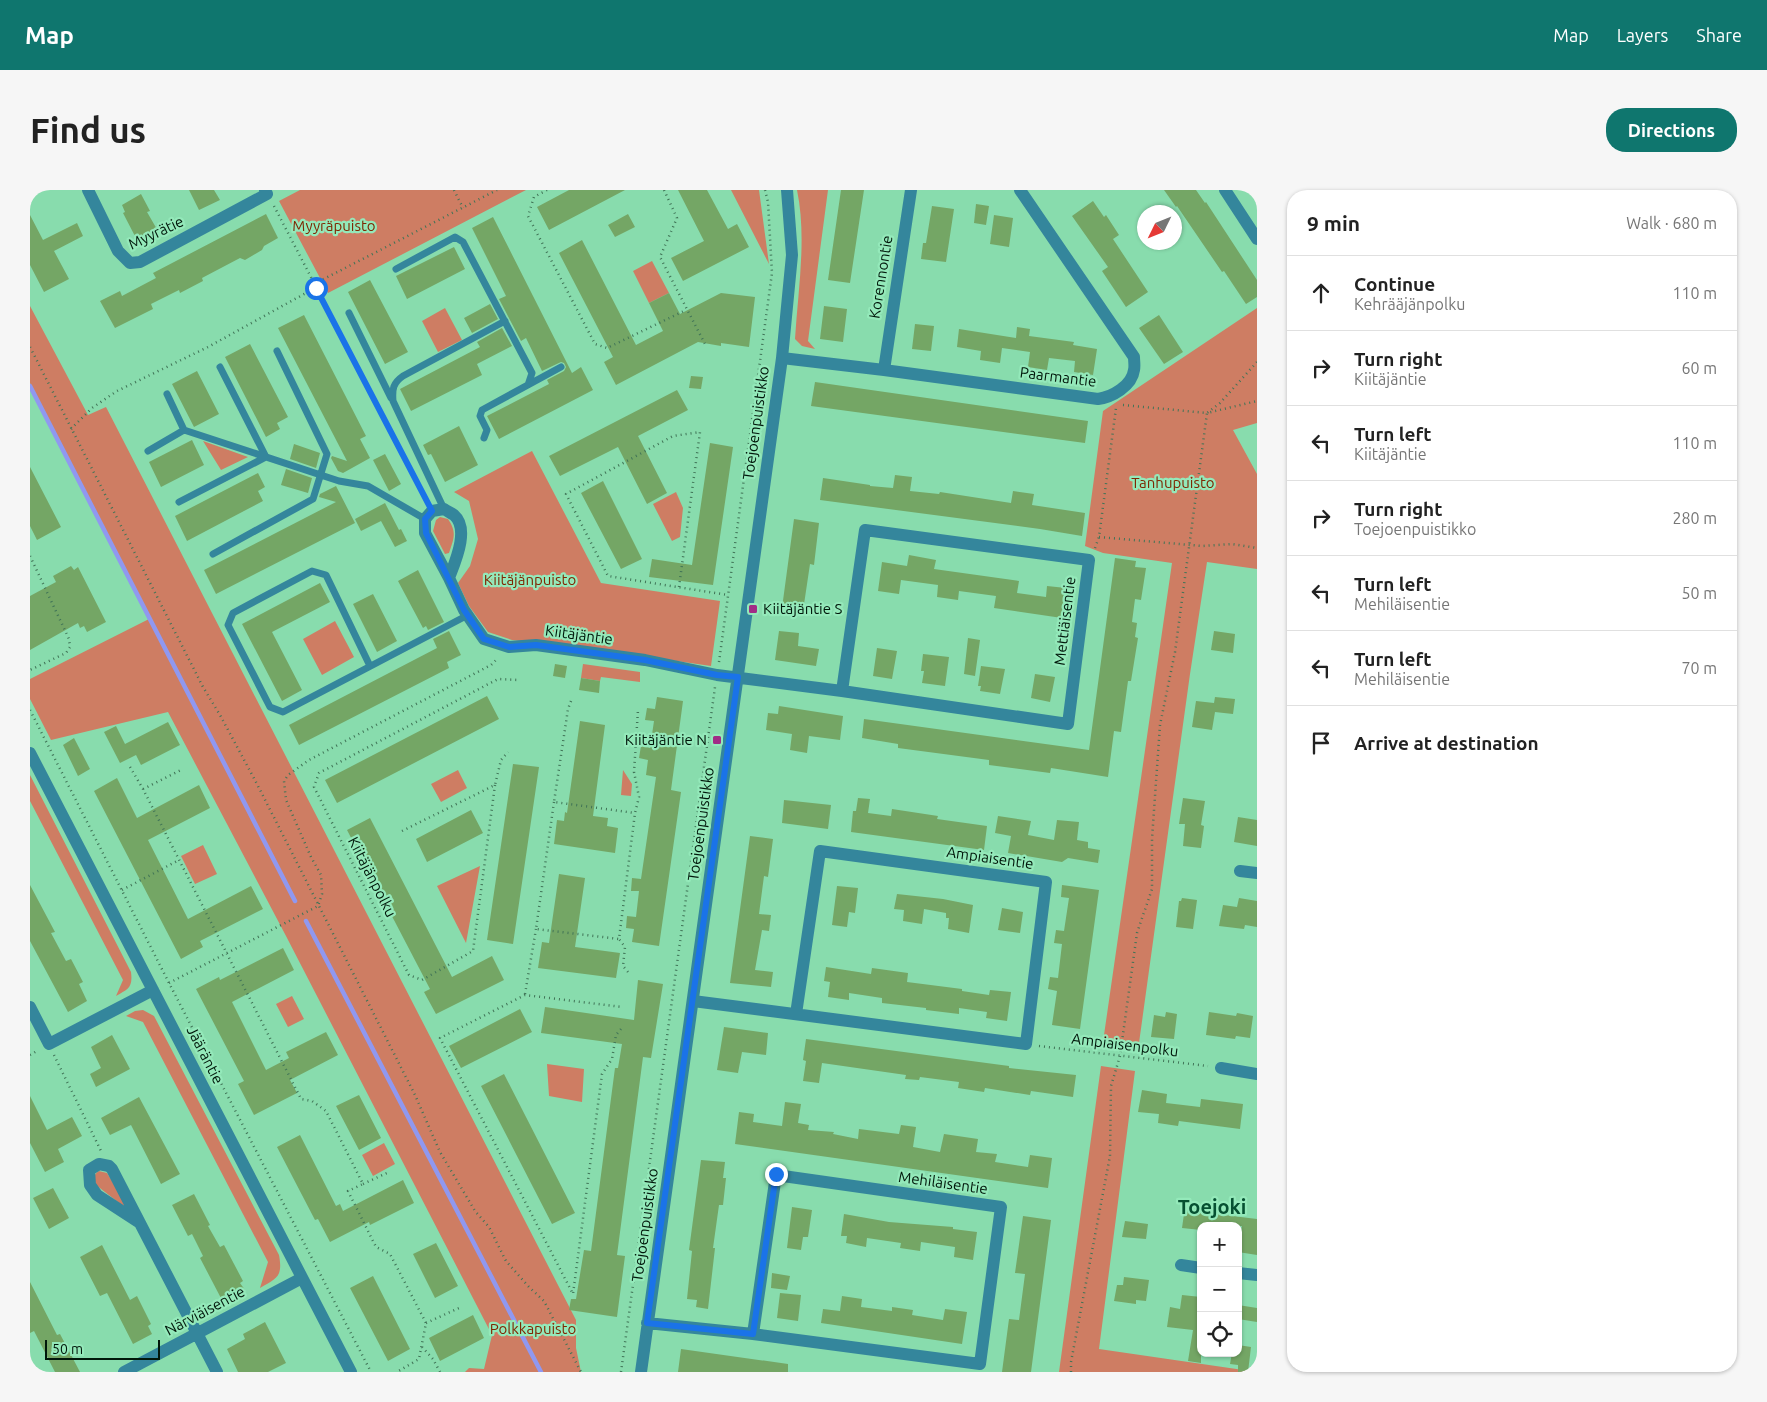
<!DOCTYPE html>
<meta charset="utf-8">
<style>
body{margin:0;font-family:Ubuntu,sans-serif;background:#f6f6f6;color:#222}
.controls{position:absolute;right:15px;bottom:15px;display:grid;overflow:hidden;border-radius:10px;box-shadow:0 1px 4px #0004}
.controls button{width:45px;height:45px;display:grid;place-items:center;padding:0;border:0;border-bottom:1px solid #e0e0e0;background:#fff;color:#222;font:25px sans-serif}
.compass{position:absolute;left:1107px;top:15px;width:45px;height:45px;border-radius:50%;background:#fff;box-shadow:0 1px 4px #0004;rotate:227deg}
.scale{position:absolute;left:15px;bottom:12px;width:115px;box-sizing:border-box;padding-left:5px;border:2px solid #00170a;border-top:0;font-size:14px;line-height:18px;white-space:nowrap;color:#00170a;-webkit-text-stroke:4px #94e9ba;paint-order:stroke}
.stop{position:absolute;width:15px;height:15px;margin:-11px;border:4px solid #1a73e8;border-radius:50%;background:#fff}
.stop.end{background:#1a73e8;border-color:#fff;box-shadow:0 1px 5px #0008}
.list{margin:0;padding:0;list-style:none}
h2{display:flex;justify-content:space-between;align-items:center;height:65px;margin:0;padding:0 20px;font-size:21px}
h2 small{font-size:16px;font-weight:400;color:#767676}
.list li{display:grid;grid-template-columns:32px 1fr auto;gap:15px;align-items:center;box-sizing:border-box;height:75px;padding:0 20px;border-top:1px solid #e0e0e0}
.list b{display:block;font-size:19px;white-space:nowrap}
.list p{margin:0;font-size:16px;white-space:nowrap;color:#767676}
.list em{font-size:16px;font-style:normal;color:#767676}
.icon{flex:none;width:28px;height:28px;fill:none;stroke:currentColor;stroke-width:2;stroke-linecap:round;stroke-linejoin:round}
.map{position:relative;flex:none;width:1227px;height:1182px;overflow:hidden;border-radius:20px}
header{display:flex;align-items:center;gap:30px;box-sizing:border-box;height:70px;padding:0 25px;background:#0f766e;color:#fff}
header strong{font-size:24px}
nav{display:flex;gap:28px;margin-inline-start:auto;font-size:18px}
.intro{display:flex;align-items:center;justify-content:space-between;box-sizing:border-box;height:120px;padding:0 30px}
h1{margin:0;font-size:35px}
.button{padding:12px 22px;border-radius:20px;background:#0f766e;color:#fff;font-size:18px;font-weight:700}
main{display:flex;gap:30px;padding:0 30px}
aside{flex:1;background:#fff;border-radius:20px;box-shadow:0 1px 4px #0004}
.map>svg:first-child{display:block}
</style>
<header>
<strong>Map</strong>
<nav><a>Map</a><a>Layers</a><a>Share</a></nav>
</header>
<div class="intro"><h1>Find us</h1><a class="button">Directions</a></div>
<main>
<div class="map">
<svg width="1227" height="1182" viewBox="0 0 1227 1182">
<rect width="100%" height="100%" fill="#88dcad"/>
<!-- green -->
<path fill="#ce7d63" d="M270,0H496L298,103L249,11Z
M701,0H729L739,74Z
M767,0H798L778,151L785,159L772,156L765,149C768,100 777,48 767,0Z
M622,71L639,103L619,113L603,81Z
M0,116L58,225L76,217L546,1130V1158L551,1182H435L439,1178L454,1179L462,1145L256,746L138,522L21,550L0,509V489L119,429L0,193Z
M415,118L432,150L408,162L392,131Z
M1227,118V233L1203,240L1227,284V379L1177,372L1160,484L1109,853L1073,852L1142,373L1073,363L1055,356L1073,221Z
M173,251L218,267L191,280Z
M502,261L571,393L690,411L681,476L564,459L482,450L458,442L439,416L428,393L440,376L448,349L439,311L424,302Z
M646,302L653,318L650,347L642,351L623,314Z
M410,327L418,329C427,342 424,348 419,363L415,364L403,341L406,330Z
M305,431L324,467L292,485L273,449Z
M553,474L610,482V492L571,487L570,491L551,488Z
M428,580L437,598L411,612L401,594Z
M593,580L602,594L601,606L591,605Z
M0,585L101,782C103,798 98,799 86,806L93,790L0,611Z
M173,655L187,684L165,694L151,666Z
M450,676L436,753L407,696Z
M262,806L274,829L258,837L246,814Z
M113,820L124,826L249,1065C253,1087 247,1088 230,1098L238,1072L113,832L96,826L105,821Z
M517,874L554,879L552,912L519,906Z
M1071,876L1105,881L1069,1159L1227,1182H1029Z
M354,953L365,974L343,986L332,965Z
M69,981L77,983L96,1014L93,1016L66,995C64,989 63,984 69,981Z"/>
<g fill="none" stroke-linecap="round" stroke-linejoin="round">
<!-- stream -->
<path stroke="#9098f0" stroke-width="4.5" d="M0,196L265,711
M276,731L511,1182"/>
</g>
<!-- building -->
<path fill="#74a665" d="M159,0H184L190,10L169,20Z
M539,0H595L519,40L507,17Z
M648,0H677L698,39L707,34L719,57L653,91L641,68L674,51Z
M811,0H834L820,93L798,90Z
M1134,0H1166L1175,13L1176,12L1227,90V107L1216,114L1194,81L1192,82L1147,16L1146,17Z
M111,4L120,21L117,22L128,41L108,52L93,23L95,22L92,15Z
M1063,11L1074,27L1076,25L1089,45L1083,49L1118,102L1096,117L1072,81L1078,77L1042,26Z
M946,14L959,16L956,35L944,33Z
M902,16L924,19L916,72L891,69L893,53H896Z
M236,24L248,48L234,56L232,60L215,70L210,68L172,88L173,91L150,103L149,100L121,114L123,119L85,138L70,111L90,101L92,106L126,88L123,83Z
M598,24L605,37L585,47L578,35Z
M0,25L13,50L47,33L53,46L24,61L39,89L14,102L0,75Z
M964,25L983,28L979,57L960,54Z
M463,27L542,183L551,177L563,200L469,249L457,226L519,194L517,190L534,181L536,177L534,173L531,172L512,181L496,148L491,151L469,109L476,106L442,38Z
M552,50L606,155L633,141L619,113L639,103L650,124L691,103L725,107L719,157L691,153V156L668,152L586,195L574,172L583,167L529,63Z
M424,57L435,79L377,109L366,86Z
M340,90L378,162L355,174L318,102Z
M460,114L468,129L442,143L434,128Z
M794,116L817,119L813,152L790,149Z
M274,125L336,246L330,249L340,268L313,283L308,281L301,268L302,266L317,271L248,138Z
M1129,125L1153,162L1134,174L1109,138Z
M885,134L904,136L901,161L882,159Z
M987,137L1000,139L999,146L1044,152L1043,155L1067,159L1063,185L1044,182L1045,171L1019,168L1017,180L998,177L1000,162L972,158L970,173L950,170L951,161L927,157L929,139L986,148Z
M472,138L482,156L447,174L452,185L381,221L370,199L450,157L447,152Z
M220,154L258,227L247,233L250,239L236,247L195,167Z
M167,181L189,224L164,237L142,194Z
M661,186L673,187L671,199L659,198Z
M785,192L1058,231L1055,253L781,216Z
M647,200L658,220L608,246L637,303L617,314L588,257L530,286L519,266Z
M429,236L448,275L415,292L401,264L398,265L393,255Z
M162,250L174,275L131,297L119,272Z
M680,253L703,257L683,395L619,387L622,369L662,375Z
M264,254L290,263L286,278L260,269Z
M355,264L371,294L359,301L343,270Z
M0,277L31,337L7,350L0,336Z
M256,279L282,288L278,303L251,295Z
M228,283L235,297L228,301L233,311L157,351L145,326Z
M865,285L882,287L880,301L909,304L910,302L981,313L983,301L1004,304L1002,315L1055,323L1052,346L1010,339L790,310L793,288L840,295V296L863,298Z
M573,291L612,369L591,379L551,303Z
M306,296L325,333L186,404L174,380L306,312L289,307L290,304Z
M355,313L369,340L371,339L377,351L365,357L351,331L331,341L325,329Z
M764,329L789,333L784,375L780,374L773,421L752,418Z
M879,365L906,370L904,379L989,391L987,403L1016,407L1017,396L1036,398L1032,428L964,418L966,406L929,401L928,410L907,407L908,395L871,390L869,404L848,401L852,372L877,376Z
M1085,368L1106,371L1105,377L1116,378L1111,410L1105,409L1102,432L1107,433L1105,447L1108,448L1101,491H1098L1091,542L1084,541L1078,587L1021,578L1020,583L959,575V570L868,558V554L832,548L834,529L1059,560Z
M41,376L44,380L48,377L76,432L57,442L54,436L50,438L48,433L0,460V406L26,392L23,386Z
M388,380L414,432L398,440L396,436L393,438L368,391Z
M290,393L300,412L242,442L272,500L252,511L212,434Z
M343,404L367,451L347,462L323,414Z
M419,441L431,465L417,472L419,478L269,555L259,535L407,458L403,449Z
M749,441L769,443L768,456L789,459L786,476L745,470Z
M1184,441L1205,444L1203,463L1181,460Z
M938,448L950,450L945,486L934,484Z
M847,458L867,461L862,489L843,486Z
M893,464L919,467L915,496L892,493L894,481H891Z
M525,474L537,476L535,488L523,486Z
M951,476L975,479L970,504L950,501L951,496H948Z
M1005,484L1025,487L1020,512L1001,508Z
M551,488L570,491L569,503L549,500Z
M457,506L469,529L307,613L295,590Z
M627,507L653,511L641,600L651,602L629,756L602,752L604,739L596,738L597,726L606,727L609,701H601L602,688L611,689L626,587L616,585L618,570L609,568L611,556L620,558L624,531L615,530L617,518L625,519Z
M1185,507L1205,509L1203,524L1185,522L1182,540L1162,537L1166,511L1184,513Z
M749,516L813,526L810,550L779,546L777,563L760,560L762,544L736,540L738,523L748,524Z
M550,531L575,535L563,626L578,628L577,636L588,638L585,663L524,654L527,630L534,631L535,622L537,623Z
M138,532L150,555L111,575L106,565L90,573L74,542L86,536L95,554Z
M44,548L60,579L48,586L33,555Z
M483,574L509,577L483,754L457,750Z
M87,588L107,628L169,595L180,618L118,650L158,729L221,696L233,719L170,751L173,757L151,769L64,601Z
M828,608L840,609L838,623L861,626L862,619L908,626L907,629L957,636L954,660L821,642L823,621H826Z
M1153,608L1175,611L1171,635L1174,636L1171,658L1153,656L1155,634H1149Z
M754,610L801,615L798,639L752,633Z
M441,620L453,643L397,672L386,649Z
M968,626L1001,631L998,645L1024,650L1027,630L1049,632L1047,650L1058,652V658L1070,660L1068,673L1038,668L1032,672L978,663L981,646L965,643Z
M1208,627L1227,630V656L1204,652Z
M340,628L422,787L462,766L474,790L406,824L394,802L400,799L317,640Z
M720,646L743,649L738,687L734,686L729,724L741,725L739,741L732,740L725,780L743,782L741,797L700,793Z
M529,684L555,688L545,757L590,763L586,788L508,778L512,752L519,753Z
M0,695L25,742L21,743L36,771L41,769L53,792L49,794L57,811L38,822L0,751Z
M1032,695L1069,700L1050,839L1022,835L1027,801L1018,799L1020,787L1028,788L1032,754L1024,753L1026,740L1034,741L1039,708L1031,707Z
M807,696L828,698L825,723L819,722L817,737L802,735Z
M867,704L913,709L943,715L939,743L918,739L919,728H916V723L894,719L892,734L873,731L874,720L864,719Z
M1152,708L1167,710L1163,739L1146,737L1149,711H1151Z
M1209,708L1227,711V737L1215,735L1214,739L1189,736L1193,715L1207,717Z
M972,718L993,722L990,743L968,740Z
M253,758L264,780L202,812L236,880L259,868L256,862L296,842L308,865L260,890L267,903L224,925L208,894L214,891L166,799L189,787L190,790Z
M796,777L841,784L842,778L878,783L877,792L932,799V801L959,805L960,800L981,802L977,831L956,828L957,822L929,818V824L896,820V818L852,813V808L819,803V810L798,807L800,792L794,791Z
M608,790L633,794L621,868L613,867L587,1065L595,1066L587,1127L539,1120L541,1109H546L554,1060L561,1061L585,878H588L592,854L511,843L515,817L604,830Z
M490,819L502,842L431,878L419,856Z
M1136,822L1147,824L1144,849L1121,847L1124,825L1135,827Z
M1179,822L1206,826L1207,823L1223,826L1220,848L1206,846L1205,849L1176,845Z
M694,837L738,843L736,865L712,862L708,883L687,880Z
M82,845L100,879L66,897L60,884L71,878L61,857Z
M776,849L979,876V878L1046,885L1043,907L1001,901L1000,905L955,898L954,902L928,898L929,892L890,887L889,890L875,889L876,885L792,873L789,893L773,891L776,871L773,870Z
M474,884L545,1023L522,1034L451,896Z
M1112,900L1137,904L1136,913L1170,917L1171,909L1213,914L1210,939L1149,931L1148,936L1128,933L1129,924L1108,922Z
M329,905L351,948L329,960L306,916Z
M0,906L17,940L42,927L52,946L28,959L34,972L15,982L0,953Z
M109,907L150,984L131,994L101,935L80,945L71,928Z
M755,912L771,914L768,933L779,935L778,940L804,942L803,944L828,949L829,939L869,944L871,935L886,937L883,957L910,962L914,944L948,949L946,962L967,964L965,972L998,977L1000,965L1022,968L1018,998L705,954L709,922L724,924L723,932L752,936Z
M270,945L306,1016L310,1014L313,1021L373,990L384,1013L340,1035L339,1032L300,1052L288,1029L285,1030L247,957Z
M671,970L695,972L693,988H696L693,1015H689L683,1058H685L678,1119L666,1117L667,1110L657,1109L662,1061L659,1060Z
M23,998L39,1028L19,1039L3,1008Z
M164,1004L180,1035L178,1036L190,1057L194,1055L213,1091L210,1093L215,1100L193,1112L170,1068L173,1066L162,1044L158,1046L142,1015Z
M762,1017L782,1020L778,1047H773L771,1060L757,1058Z
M1155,1017L1178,1020V1023L1227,1029V1065L1208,1062L1212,1036H1171V1040L1152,1038Z
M814,1024L859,1032L923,1037V1039L947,1042L943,1070L924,1067L925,1057L891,1052L890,1061L870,1058L871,1053L837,1048L836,1057L816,1053L817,1046H811Z
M993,1026L1021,1030L1001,1182H972L979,1129L989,1130L995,1084L985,1083Z
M1095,1031L1118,1034L1116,1049L1092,1047Z
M406,1053L428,1096L405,1108L383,1064Z
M72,1055L100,1110L107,1106L121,1134L118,1136L122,1144L103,1154L77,1103L70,1106L50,1067Z
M742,1083L760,1086L757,1100L741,1098Z
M343,1086L380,1159L358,1171L320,1098Z
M1094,1087L1119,1090L1116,1111L1106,1110V1114L1084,1111L1087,1095H1093Z
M0,1092L27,1145L30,1144L50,1182H25L4,1141L0,1143Z
M750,1103L771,1105L768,1131L747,1128Z
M1152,1105L1171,1107V1173L1158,1171L1163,1140L1137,1137L1140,1117L1150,1119Z
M812,1106L832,1109L831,1117L862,1121V1117L883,1120L882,1125L913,1130L915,1119L937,1122L932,1154L791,1133L793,1119L810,1121Z
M1208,1115L1227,1118V1132L1208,1129Z
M443,1125L454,1148L410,1171L399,1148Z
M235,1132L256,1173L238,1182H208L197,1159L215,1149L213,1144Z
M1208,1155L1221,1157L1218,1182H1208V1175L1200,1174L1202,1163H1208Z
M651,1159L758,1174V1182H648Z"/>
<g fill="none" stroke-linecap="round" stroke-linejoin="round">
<!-- path -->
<path stroke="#407457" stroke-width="2.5" stroke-dasharray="1 4" stroke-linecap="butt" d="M424,0L433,18
M517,0L504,7L498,26L565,154L577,158L656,120
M634,0L647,28L630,67L676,156
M244,16L389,295
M284,94L467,0
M0,157L173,497L190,525L227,594L385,905L410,962L445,1021L459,1037L476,1071L499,1097L514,1111L551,1182
M1093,215L1177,223L1190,213L1227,172
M41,239L62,218L87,201L178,157L285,98
M1069,347L1172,356L1202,354L1227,358
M1065,358L1069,347L1086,218
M0,366L39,449L40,457L36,463L0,480
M649,397L670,242L643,246L536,304L578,386L698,405
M689,472L742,83L738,12L735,0
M541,511L538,519L524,612L605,623
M0,520L139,793L341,1182
M100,577L113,599L271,909L282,911L296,921L333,994L318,1001L346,1057L360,1064L396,1133L389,1169L367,1182
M465,595L443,761L392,790L379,785L284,597L289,583L468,489L488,490
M113,599L151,580
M524,612L506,739L589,749
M372,641L465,595L471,570L478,562
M92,700L149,670
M598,782L593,776L595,757L589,749L605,623L609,607L604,582L608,520
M139,793L288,716L292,704L291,685L281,667L256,610L254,591L258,585L279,570L461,475L468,468
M495,804L506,739
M591,839L586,845L582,869L572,884L543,1104L410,848L495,805L592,817
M1009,856L1178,876
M0,865L7,861
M24,865L71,961
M333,994L359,982
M396,1133L429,1118
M392,1157L403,1169L410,1182
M591,1182L685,497
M1041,1182V1172L1080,966L1081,896L1090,866L1107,743L1122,699V649L1130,535L1145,462L1177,223L1227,211"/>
<!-- lane -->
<path stroke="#34869c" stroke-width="7" d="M366,79L425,47L433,52L502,183L498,195
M319,123L361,208
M137,204L154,240
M454,248L457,240L450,226L452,220L531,177
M118,261L154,240L309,291L338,296L395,329
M149,312L236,267L190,177
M414,319L363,211C362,199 363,193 373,186L475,131
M183,364L283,309L297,264L247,161
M340,476L296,385L282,381L203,423L198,435L240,517L253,522L438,425"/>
<!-- street -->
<path stroke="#34869c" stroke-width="12" d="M58,0L88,61L100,73L110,72L237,4L235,0
M1195,0L1227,49
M752,168L854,180L1068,209C1082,207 1102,196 1104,180C1105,176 1104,171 1104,167L990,0
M854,180L881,0
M419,388L395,343V329L402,321L414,319C417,321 421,323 424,325C440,339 425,372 419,388L434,420L454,449L479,457L506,455L615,470L687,485L812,501L835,340L1059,370L1038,534L812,501
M0,563L321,1182
M1210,681L1227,683
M663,811L996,854L1016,692L790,661L766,824
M0,817L19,854L123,800
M1191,878L1227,884
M110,1033L67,1005L60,995L59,980L69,974L79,976L82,979L187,1182
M1151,1075L1171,1078
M1208,1083L1227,1085
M617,1133L723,1144L950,1174L971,1017L746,985L723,1144
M94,1182L272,1088
M611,1182L752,168L762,65L757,0"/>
</g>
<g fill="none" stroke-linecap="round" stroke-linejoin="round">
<!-- route -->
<path stroke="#1a73e8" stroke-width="6" d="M286,98L402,321L395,329L396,343L434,420L454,449L479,457L506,455L615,470L687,485L708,487L617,1133L723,1144L746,984"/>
</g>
<!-- markers -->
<g fill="#a12c86" stroke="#94e9ba" stroke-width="2">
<rect x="718" y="414" width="10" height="10" rx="2.5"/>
<rect x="682" y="545" width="10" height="10" rx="2.5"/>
</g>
<g text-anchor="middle" stroke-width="4.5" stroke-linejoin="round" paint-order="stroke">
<!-- park labels -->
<g font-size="15" fill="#7e2703" stroke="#94e9ba">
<text x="304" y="41">Myyräpuisto</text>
<text x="1143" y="298">Tanhupuisto</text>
<text x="500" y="395">Kiitäjänpuisto</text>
<text x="503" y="1144">Polkkapuisto</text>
</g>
<!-- street labels -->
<g font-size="15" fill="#00170a" stroke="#94e9ba">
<text transform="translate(126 43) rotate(-25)" y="5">Myyrätie</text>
<text transform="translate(851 87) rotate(-81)" y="5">Korennontie</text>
<text transform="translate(1028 187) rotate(7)" y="5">Paarmantie</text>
<text transform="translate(726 233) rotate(-82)" y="5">Toejoenpuistikko</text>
<text transform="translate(1035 431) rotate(-83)" y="5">Mettiäisentie</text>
<text transform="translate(549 445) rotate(8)" y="5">Kiitäjäntie</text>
<text transform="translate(671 634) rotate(-82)" y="5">Toejoenpuistikko</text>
<text transform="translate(960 668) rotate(8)" y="5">Ampiaisentie</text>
<text transform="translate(342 687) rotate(63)" y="5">Kiitäjänpolku</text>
<text transform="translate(1095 855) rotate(7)" y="5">Ampiaisenpolku</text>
<text transform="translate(175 865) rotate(63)" y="5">Jääräntie</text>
<text transform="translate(913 993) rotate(8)" y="5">Mehiläisentie</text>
<text transform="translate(615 1035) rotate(-82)" y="5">Toejoenpuistikko</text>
<text transform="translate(175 1121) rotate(-28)" y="5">Närviäisentie</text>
</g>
<!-- poi labels -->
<g font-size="15" fill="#00170a" stroke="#94e9ba" text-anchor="start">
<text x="733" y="424">Kiitäjäntie S</text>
<text x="677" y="555" text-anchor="end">Kiitäjäntie N</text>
</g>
<!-- district labels -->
<g font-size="20" font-weight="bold" fill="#065031" stroke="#94e9ba">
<text x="1182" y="1024">Toejoki</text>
</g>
</g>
</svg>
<div class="controls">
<button>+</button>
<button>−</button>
<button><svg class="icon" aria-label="locate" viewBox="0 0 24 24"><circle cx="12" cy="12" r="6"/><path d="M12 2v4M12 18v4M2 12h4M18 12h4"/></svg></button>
</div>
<svg class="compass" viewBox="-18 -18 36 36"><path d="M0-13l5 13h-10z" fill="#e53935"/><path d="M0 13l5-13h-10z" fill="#767676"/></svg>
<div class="scale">50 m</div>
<div class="stop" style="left:286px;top:98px"></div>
<div class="stop end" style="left:746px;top:984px"></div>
</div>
<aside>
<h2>9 min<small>Walk · 680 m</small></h2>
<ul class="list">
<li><svg class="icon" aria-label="ahead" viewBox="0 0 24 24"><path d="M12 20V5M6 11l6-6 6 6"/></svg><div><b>Continue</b><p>Kehrääjänpolku</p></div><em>110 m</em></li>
<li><svg class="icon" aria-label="right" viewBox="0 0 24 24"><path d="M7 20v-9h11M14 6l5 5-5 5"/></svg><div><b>Turn right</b><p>Kiitäjäntie</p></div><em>60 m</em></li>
<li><svg class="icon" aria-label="left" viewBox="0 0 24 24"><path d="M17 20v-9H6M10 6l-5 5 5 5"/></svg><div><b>Turn left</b><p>Kiitäjäntie</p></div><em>110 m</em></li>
<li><svg class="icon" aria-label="right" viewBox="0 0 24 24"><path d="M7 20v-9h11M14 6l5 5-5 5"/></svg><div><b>Turn right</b><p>Toejoenpuistikko</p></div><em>280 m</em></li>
<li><svg class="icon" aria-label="left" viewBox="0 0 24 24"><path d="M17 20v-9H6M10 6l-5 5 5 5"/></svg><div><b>Turn left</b><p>Mehiläisentie</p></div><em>50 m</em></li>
<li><svg class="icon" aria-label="left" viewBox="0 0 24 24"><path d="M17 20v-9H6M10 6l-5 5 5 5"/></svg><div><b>Turn left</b><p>Mehiläisentie</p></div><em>70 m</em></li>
<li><svg class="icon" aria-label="arrive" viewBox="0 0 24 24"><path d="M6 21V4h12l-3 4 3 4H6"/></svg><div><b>Arrive at destination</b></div></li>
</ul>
</aside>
</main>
